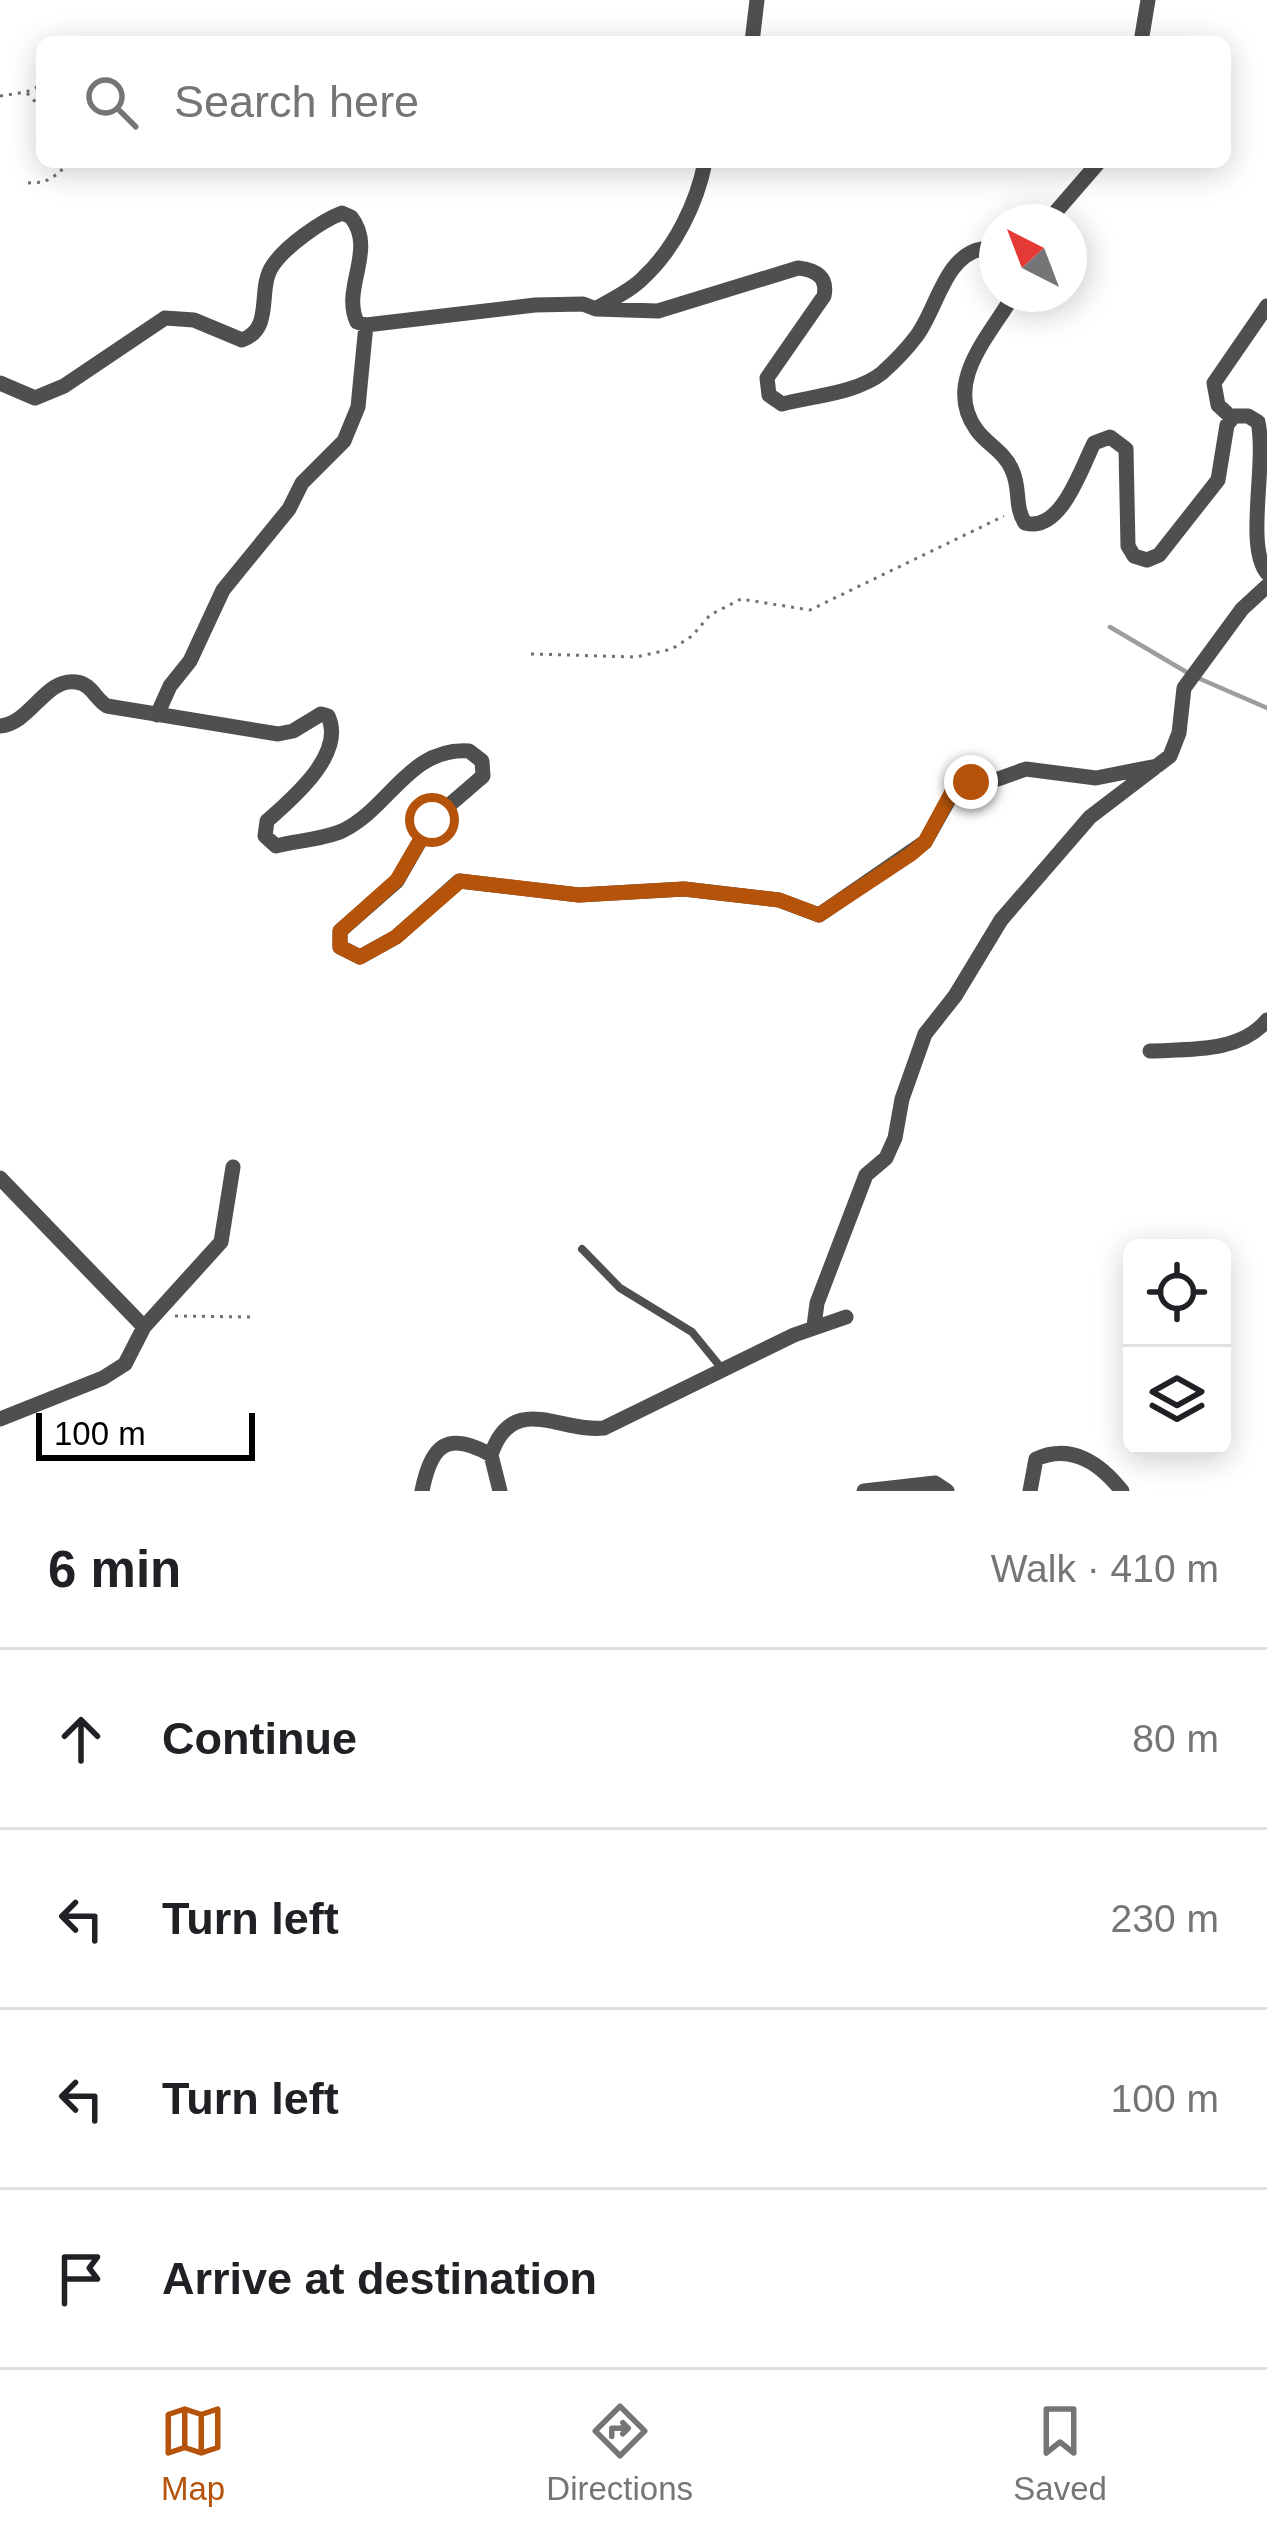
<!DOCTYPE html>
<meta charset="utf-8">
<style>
body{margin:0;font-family:Helvetica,sans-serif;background:#f2f2f2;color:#202124}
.controls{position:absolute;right:36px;bottom:36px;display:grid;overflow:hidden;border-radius:18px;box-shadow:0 6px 30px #0003}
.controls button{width:108px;height:108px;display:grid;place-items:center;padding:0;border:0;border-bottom:3px solid #e0e0e0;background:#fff;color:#202124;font:60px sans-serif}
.compass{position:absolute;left:979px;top:204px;width:108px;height:108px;border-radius:50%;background:#fff;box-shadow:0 6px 30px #0003;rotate:318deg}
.scale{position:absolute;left:36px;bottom:30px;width:219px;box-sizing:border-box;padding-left:12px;border:6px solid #000;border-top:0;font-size:33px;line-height:42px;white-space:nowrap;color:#000;-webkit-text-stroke:9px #fff;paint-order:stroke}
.stop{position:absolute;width:36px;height:36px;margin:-27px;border:9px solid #b45309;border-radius:50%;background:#fff}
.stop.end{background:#b45309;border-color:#fff;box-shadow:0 3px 12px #0008}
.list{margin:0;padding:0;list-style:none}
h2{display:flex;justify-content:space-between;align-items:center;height:156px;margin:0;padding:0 48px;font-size:51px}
h2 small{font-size:39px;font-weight:400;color:#757577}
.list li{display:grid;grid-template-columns:78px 1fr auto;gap:36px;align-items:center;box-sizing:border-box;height:180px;padding:0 48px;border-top:3px solid #e0e0e0}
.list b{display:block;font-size:45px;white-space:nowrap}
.list em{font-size:39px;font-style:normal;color:#757577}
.icon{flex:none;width:66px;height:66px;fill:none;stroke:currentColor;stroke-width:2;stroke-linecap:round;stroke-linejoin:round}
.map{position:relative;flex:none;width:1267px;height:1491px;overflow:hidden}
.search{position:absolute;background:#fff;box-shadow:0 6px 30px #0003;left:36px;right:36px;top:36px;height:132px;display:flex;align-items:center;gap:30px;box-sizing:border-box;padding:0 42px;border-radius:18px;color:#757577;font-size:45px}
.sheet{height:876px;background:#fff}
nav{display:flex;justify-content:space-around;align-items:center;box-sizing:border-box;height:168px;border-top:3px solid #e0e0e0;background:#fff;font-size:33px;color:#757577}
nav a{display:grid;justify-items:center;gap:6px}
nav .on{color:#b45309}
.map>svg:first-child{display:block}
</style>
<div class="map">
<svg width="1267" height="1491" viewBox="0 0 1267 1491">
<rect width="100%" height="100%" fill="#fff"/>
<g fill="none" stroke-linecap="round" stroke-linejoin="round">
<!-- stream -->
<path stroke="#9d9d9d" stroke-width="4.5" d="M1110,627L1188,673
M1198,678L1267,708"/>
<!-- path -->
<path stroke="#717171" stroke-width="3" stroke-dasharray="3 6" stroke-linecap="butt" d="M27,93L42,109
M0,96L26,92L42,85
M28,183L44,182L61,172L63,162
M531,654L636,657L672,649L692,636L710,615L741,599L810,610L1004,516
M175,1316L250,1317"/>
<!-- lane -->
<path stroke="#4f4f4f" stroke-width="8" d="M582,1249L620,1288L692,1332L723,1370"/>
<!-- street -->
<path stroke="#4f4f4f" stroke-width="15" d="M752,42L757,0
M1141,42L1148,0
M1047,222L1099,162
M1014,294C993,332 942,381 976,429C986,444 1005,452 1012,470C1021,489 1014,506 1025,523C1061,533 1081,469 1094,443L1110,437L1126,449L1128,546L1134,556L1147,560L1159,555L1218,480L1227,425L1234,416H1248L1258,422C1267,464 1245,546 1267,573
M597,308C612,299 632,290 644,277C675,248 697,203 705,162
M0,383L35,398L64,386L165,318L194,320L242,340C275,328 256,289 273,265C286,246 321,221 342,213L351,217C377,250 341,288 357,322L366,325L535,305L583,304L596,309L658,311L798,268C816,270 828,277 824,296L767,378L769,395L782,404C813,396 857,393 882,373C893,363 906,350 915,338C936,313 944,255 982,249L997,255
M1232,418L1218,405L1214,383L1267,306
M157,715L170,686L190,661L223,590L289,509L302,483L344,441L358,407L366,325
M0,726C30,724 46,677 76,682C92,684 95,699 107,706L278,734L293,731L321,714L328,716C346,754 292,799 267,821L265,836L276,846C297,841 323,839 342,831C390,808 409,747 469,751L482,761L483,776L432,820L397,881L340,931V947L360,957L396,937L459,881L579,895L684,889L779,900L819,915L925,842L957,785L998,779L1026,769L1096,778L1157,766
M1150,1051C1189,1049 1240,1053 1267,1020
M0,1178L144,1327
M814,1326L817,1303L866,1175L886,1158L895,1138L902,1099L925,1034L955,996L1001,920L1090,817L1170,756L1179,733L1184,688L1242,609L1267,586
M0,1419L103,1378L125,1364L144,1327L221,1242L233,1167
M491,1455C512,1391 561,1433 604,1428L794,1335L846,1317
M422,1491C431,1445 447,1430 491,1455L500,1491
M864,1491L935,1483L947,1491
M1030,1491L1036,1459C1071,1443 1100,1463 1122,1491"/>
</g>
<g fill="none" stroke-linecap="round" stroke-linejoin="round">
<!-- route -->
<path stroke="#b45309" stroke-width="15" d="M432,820L397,880L340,931V947L360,957L396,937L460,881L579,895L684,889L779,900L819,915L911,854L925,842L954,788L971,782"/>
</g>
</svg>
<div class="controls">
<button><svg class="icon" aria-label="locate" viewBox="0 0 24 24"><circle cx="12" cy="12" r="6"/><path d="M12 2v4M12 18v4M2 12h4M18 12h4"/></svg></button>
<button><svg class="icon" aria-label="layers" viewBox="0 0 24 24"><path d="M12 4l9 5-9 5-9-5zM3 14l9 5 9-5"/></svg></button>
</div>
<svg class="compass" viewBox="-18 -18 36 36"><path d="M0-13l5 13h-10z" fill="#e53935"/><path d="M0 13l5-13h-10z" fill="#757577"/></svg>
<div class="scale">100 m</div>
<div class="stop" style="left:432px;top:820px"></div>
<div class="stop end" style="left:971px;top:782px"></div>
<div class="search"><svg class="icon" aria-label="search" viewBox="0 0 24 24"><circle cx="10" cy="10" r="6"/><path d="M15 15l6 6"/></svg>Search here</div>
</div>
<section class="sheet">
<h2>6 min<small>Walk · 410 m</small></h2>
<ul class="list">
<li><svg class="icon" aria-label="ahead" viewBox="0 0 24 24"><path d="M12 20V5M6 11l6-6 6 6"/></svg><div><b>Continue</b></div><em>80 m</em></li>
<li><svg class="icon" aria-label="left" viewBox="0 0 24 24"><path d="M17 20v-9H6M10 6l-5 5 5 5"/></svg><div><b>Turn left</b></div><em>230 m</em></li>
<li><svg class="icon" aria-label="left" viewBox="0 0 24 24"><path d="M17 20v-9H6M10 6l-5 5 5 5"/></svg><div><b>Turn left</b></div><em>100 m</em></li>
<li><svg class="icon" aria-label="arrive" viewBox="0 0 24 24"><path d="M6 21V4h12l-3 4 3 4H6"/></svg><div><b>Arrive at destination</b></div></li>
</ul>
</section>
<nav>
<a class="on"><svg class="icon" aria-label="map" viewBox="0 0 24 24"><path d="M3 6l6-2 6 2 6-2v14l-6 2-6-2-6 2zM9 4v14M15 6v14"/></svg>Map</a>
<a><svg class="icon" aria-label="directions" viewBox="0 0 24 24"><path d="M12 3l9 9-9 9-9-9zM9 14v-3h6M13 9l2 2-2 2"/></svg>Directions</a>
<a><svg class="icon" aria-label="saved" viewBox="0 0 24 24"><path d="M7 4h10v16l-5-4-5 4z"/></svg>Saved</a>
</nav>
